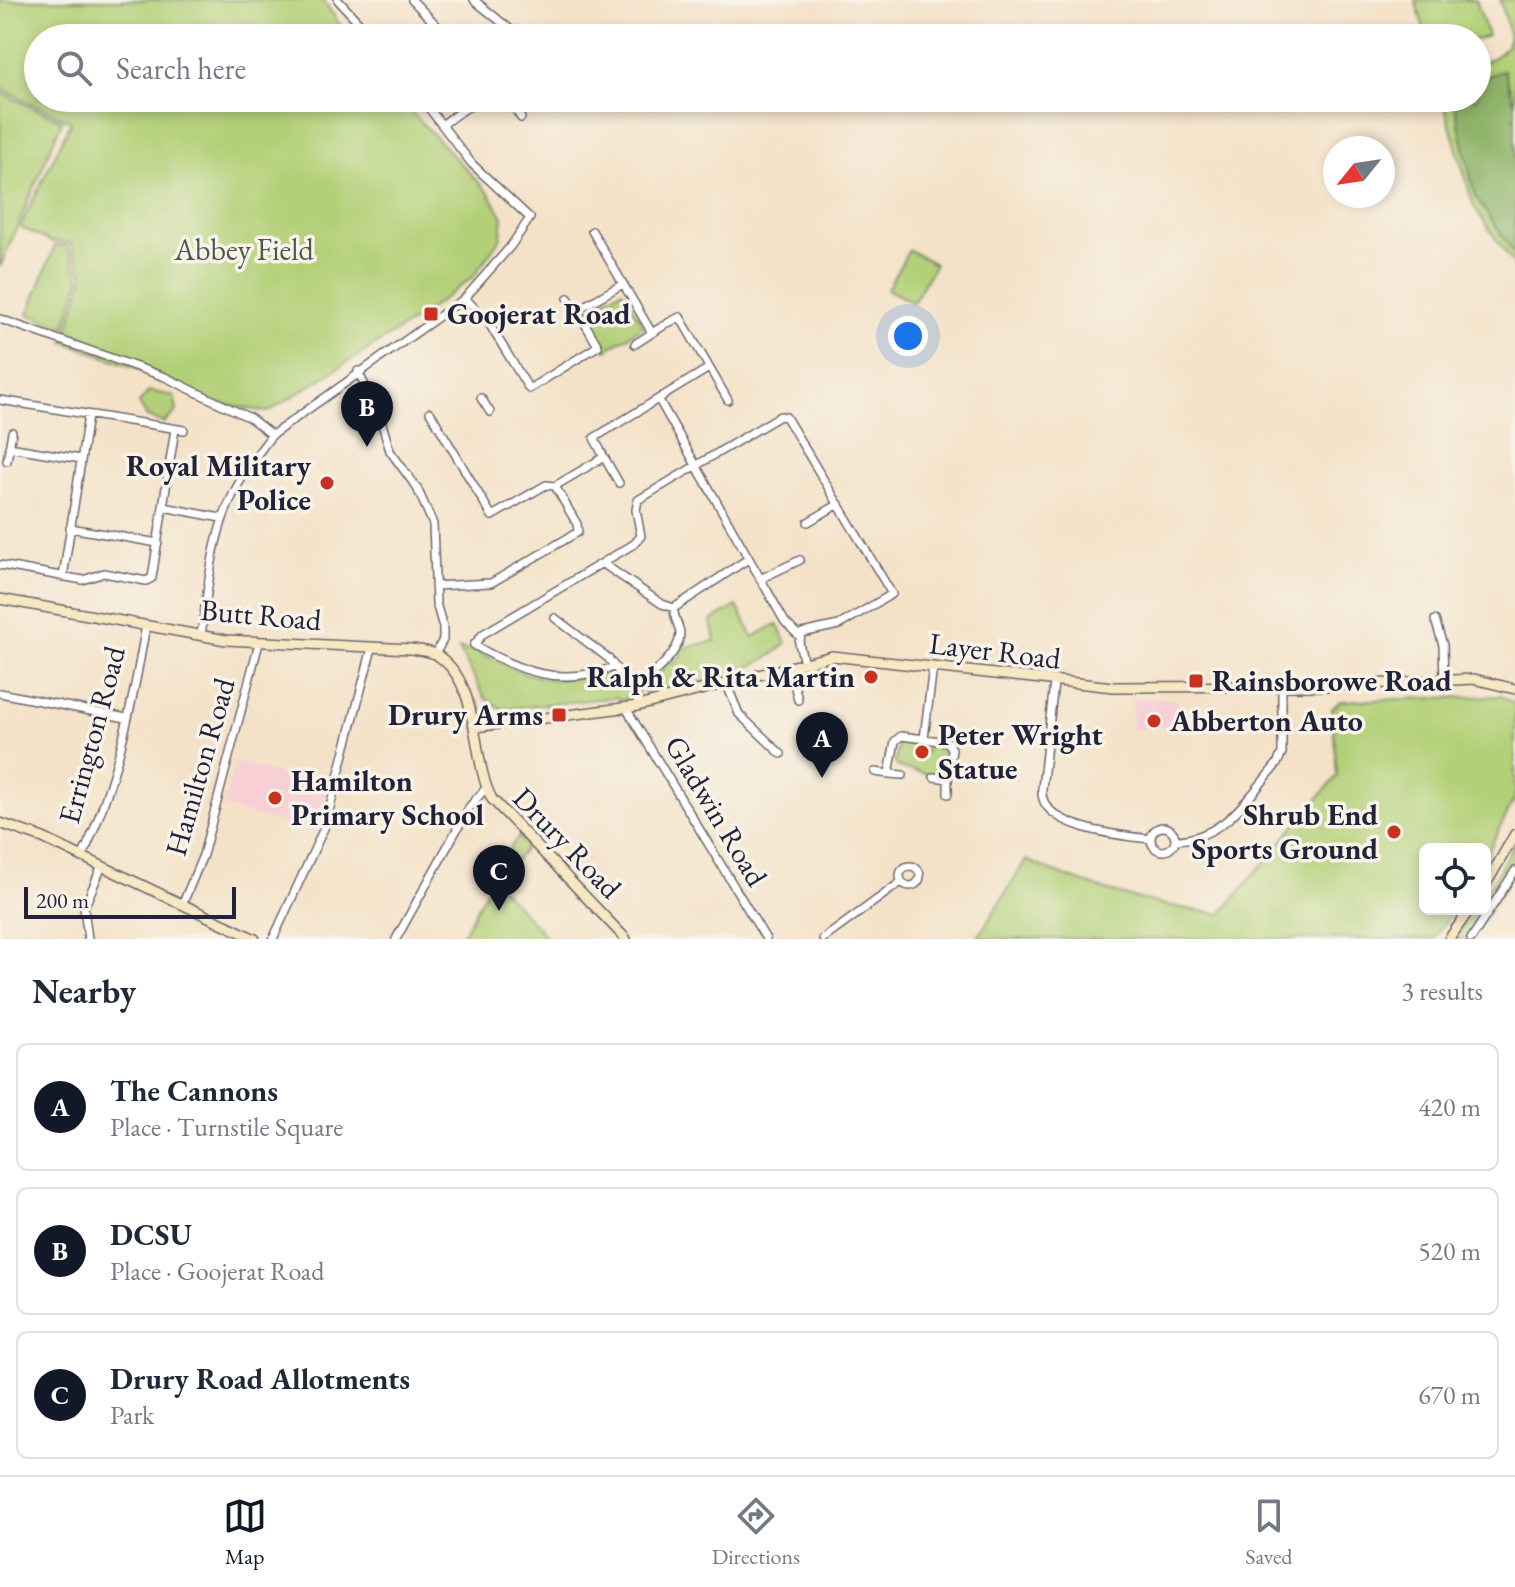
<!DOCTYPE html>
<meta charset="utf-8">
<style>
body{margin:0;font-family:"EB Garamond",serif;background:#f6f6f7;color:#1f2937}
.controls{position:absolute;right:24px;bottom:24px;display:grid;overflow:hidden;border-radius:12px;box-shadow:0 4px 12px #0003}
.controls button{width:72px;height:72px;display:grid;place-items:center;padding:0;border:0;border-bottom:2px solid #e0e1e3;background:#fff;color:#1f2937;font:40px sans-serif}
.compass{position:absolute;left:1323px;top:136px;width:72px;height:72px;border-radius:50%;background:#fff;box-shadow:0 4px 12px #0003;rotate:240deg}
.scale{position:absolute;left:24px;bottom:20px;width:212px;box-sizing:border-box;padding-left:8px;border:4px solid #22223b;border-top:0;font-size:22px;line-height:28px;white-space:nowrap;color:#22223b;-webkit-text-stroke:6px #f7f3e8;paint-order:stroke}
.you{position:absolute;left:908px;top:336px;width:28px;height:28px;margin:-20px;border:6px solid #fff;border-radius:50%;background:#1a73e8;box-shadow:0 0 0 12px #1a73e833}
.badge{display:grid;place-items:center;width:52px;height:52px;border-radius:50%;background:#111827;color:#fff;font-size:26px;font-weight:700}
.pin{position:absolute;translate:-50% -66px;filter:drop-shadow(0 2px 4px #0008)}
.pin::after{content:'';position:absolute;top:42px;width:28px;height:24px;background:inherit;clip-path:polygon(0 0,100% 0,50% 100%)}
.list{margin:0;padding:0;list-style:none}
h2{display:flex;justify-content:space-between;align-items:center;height:104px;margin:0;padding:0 32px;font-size:34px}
h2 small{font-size:26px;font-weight:400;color:#747a83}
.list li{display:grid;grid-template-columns:52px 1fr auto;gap:24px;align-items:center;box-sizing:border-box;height:128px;margin:0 16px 16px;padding:0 16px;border:2px solid #e0e1e3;border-radius:12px}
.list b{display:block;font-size:30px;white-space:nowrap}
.list p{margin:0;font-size:26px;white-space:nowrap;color:#747a83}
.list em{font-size:26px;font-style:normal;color:#747a83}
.icon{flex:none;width:44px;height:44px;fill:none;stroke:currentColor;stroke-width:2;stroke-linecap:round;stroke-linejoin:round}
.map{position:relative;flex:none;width:1515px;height:939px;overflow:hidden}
.search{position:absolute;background:#fff;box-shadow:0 4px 12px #0003;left:24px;right:24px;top:24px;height:88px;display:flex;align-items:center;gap:20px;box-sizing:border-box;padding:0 28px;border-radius:44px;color:#747a83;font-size:30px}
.sheet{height:536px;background:#fff}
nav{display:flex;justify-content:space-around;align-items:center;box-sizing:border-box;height:112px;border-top:2px solid #e0e1e3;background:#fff;font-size:22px;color:#747a83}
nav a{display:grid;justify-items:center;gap:4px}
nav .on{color:#111827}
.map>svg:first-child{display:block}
</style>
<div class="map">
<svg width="1515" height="939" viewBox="0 0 1515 939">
<rect width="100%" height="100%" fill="#f7f3e8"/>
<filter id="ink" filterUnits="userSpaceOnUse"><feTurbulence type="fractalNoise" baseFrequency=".0125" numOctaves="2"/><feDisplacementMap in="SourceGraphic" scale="16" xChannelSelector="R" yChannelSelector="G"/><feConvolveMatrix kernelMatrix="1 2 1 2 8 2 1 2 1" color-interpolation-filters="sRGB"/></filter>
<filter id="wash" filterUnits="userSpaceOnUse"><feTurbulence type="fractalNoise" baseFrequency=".006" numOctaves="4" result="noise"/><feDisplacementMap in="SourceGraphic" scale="32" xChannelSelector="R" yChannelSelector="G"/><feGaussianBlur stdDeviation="1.8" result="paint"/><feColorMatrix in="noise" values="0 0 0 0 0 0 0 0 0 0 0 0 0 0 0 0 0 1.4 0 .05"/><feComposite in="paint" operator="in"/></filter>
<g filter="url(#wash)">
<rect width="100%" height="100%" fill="#f4e2c8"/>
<!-- built -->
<path fill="#f7cfd5" d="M1132,698L1174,699L1179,704V719L1169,726H1160V716H1148L1147,729H1132Z
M235,762L328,788L316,833L223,807Z"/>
<!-- green -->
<path fill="#b2d077" stroke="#6a7959" stroke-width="2" d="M0,0H323L349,38H38V98H398L489,193L503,217L501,237L474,276L418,318L268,412L214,403L159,376L64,342L84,277L70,243L51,242L20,227L71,122L0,88Z
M1415,0H1476L1488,36L1477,40L1427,38Z
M1500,0H1515V266L1474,207L1442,98H1477V65C1515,50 1513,40 1500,0Z
M0,92L62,121L0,267Z
M55,246H67L80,279L65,327L28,314Z
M909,250L935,264L913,303L887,289Z
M622,290L644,326L606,350L585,311Z
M149,391L174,396L177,411L164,423L147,417L139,403Z
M737,606L753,637L777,624L786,643C760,673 687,686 649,696L643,691L642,686L651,682L667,663H675L681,656L680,649L715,641L711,621Z
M459,649C494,652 516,678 554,679C568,680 607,670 617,675C629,682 631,688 626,699L621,701L617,697L502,709L485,698Z
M1501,696L1515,704V798L1485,857V849H1425V909H1454L1434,939H977L1026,860C1088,888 1153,906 1221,914L1337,776L1332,709L1340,701Z
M903,739L922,741L917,751L919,755L926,752L924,741L943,748L948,754L946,768L936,769L935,776L898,767L895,763L898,742Z
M518,837L527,846L497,884L548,939H460L492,880L489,877Z
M1515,842C1515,879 1490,909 1469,939H1455L1476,909H1485V895Z"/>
<!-- forest -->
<path fill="#8db268" stroke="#586a52" stroke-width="2" d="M1504,70L1515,105V255L1475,196L1453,98H1477V80Z"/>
</g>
<g filter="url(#ink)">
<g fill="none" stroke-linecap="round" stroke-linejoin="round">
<!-- street casing -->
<g stroke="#6c656c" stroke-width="10">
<path id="street" d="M338,0L373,38
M412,0L449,38
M474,0L521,38
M511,103L521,118
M442,125C469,105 472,100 505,106L516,98
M592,231L652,333
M465,298L488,322L529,389L598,346L577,310L623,284
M568,298L577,310
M0,319L165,377L250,418L272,435
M668,323L680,317L728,400
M635,344L663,326
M358,371L380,417L390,451L417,488L433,524L436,603L443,627V640L435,654
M481,398L490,412
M0,400L184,430
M659,400L785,622L800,637
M430,412L492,516L546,485L555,486
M9,447L81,459
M604,457L619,483
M7,461L12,432
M164,507L221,518
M808,522L839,504
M70,528L158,543
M602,563L662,604L674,608C673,618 679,624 680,633C680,653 652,676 636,685L638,706
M0,565L83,580L104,573L146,581L152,578L175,429
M63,577L88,416
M760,579L800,560
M435,586L491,583L578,532L577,524L555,486L604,457L594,438L709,368
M674,608L748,559
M555,618L608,658L625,680L636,685
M1435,620L1443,645L1444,680
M201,635C214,548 214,506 272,435L465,298L510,247L530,218L472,164L421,98
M614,667C560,687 521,672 474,645L483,634L634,544L641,536L636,510L638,500L780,416L786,417L892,594L839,625L802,633L799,643L804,663
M790,667L798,700
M1054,683L1042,789C1038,828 1122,836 1151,839
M727,685L739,714L781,754
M0,693L126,718
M626,708L766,939
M924,738L933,667
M875,772L889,774
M903,775L889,774L895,741L901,736L948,742L952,749L948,779
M934,777L948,779V794
M1151 839a12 12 0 1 1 24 0a12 12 0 1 1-24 0Z
M1175,840C1224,839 1248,798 1277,764L1282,753V687
M82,857C116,785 133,702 146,625
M900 876a10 10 0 1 1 20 0a10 10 0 1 1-20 0Z
M183,903L203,855L259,643
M88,939L84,908L102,866
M273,939L325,826L372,648
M396,939L470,806L486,788
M823,939L901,882
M1471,939L1515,871"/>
</g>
<!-- secondary casing -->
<g stroke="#6c656c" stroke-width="12">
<path id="secondary" d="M0,599L226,640L411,649C418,650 429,651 435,654C482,681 470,758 492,799L626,939
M475,727L638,706L832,656L1113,687L1328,686L1474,679L1515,689
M0,823L43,838L255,939
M1485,886L1515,834
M1449,939L1470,909"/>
</g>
<!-- street -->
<use href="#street" stroke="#fff" stroke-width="7"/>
<!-- secondary -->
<use href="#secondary" stroke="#f7e8c3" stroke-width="9"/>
</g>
</g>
<!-- markers -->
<g fill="#c8321e" stroke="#f7f3e8" stroke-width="3">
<rect x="423" y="306" width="16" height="16" rx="4"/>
<circle cx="327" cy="483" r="8"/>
<circle cx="871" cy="677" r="8"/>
<rect x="1188" y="673" width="16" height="16" rx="4"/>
<rect x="551" y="707" width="16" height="16" rx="4"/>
<circle cx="1154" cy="721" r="8"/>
<circle cx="922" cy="752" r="8"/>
<circle cx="275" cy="798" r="8"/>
<circle cx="1394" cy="832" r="8"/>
</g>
<g text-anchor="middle" stroke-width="7" stroke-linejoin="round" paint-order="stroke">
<!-- park labels -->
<g font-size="30" fill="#4d564d" stroke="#f7f3e8">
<text x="244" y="260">Abbey Field</text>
</g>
<!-- poi labels -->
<g font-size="30" font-weight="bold" fill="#22223b" stroke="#f7f3e8" text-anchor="start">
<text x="447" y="324">Goojerat Road</text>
<text x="311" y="476" text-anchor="end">Royal Military<tspan x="311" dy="34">Police</tspan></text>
<text x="855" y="687" text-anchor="end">Ralph &amp; Rita Martin</text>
<text x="1212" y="691">Rainsborowe Road</text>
<text x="543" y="725" text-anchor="end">Drury Arms</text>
<text x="1170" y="731">Abberton Auto</text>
<text x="938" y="745">Peter Wright<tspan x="938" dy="34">Statue</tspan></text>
<text x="291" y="791">Hamilton<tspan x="291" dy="34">Primary School</tspan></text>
<text x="1378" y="825" text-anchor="end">Shrub End<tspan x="1378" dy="34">Sports Ground</tspan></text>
</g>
<!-- street labels -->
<g font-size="30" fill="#22223b" stroke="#f7f3e8">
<text transform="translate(261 615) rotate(5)" y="10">Butt Road</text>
<text transform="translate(995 651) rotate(7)" y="10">Layer Road</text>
<text transform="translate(92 735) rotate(-75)" y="10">Errington Road</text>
<text transform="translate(200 767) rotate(-74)" y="10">Hamilton Road</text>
<text transform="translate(716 811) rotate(59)" y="10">Gladwin Road</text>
<text transform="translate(567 843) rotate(46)" y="10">Drury Road</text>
</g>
</g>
</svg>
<div class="controls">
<button><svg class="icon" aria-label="locate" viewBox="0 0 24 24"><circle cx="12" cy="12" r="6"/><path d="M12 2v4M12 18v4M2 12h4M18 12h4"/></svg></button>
</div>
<svg class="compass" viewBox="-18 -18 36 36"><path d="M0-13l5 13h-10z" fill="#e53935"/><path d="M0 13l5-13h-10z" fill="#747a83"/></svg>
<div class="scale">200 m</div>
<div class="you"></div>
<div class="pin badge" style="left:822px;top:778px">A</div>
<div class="pin badge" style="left:367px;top:447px">B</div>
<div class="pin badge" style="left:499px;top:911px">C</div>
<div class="search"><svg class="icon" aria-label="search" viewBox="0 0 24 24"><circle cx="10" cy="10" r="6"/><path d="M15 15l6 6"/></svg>Search here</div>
</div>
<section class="sheet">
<h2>Nearby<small>3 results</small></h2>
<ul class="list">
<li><span class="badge">A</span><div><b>The Cannons</b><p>Place · Turnstile Square</p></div><em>420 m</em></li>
<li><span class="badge">B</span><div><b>DCSU</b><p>Place · Goojerat Road</p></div><em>520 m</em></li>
<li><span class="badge">C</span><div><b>Drury Road Allotments</b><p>Park</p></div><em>670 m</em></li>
</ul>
</section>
<nav>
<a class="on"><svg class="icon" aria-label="map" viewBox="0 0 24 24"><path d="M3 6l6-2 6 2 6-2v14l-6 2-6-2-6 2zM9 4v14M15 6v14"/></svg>Map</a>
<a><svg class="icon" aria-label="directions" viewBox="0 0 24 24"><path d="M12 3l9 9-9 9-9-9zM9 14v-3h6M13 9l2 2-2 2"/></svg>Directions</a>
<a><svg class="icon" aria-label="saved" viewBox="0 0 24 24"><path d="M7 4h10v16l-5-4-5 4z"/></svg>Saved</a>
</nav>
